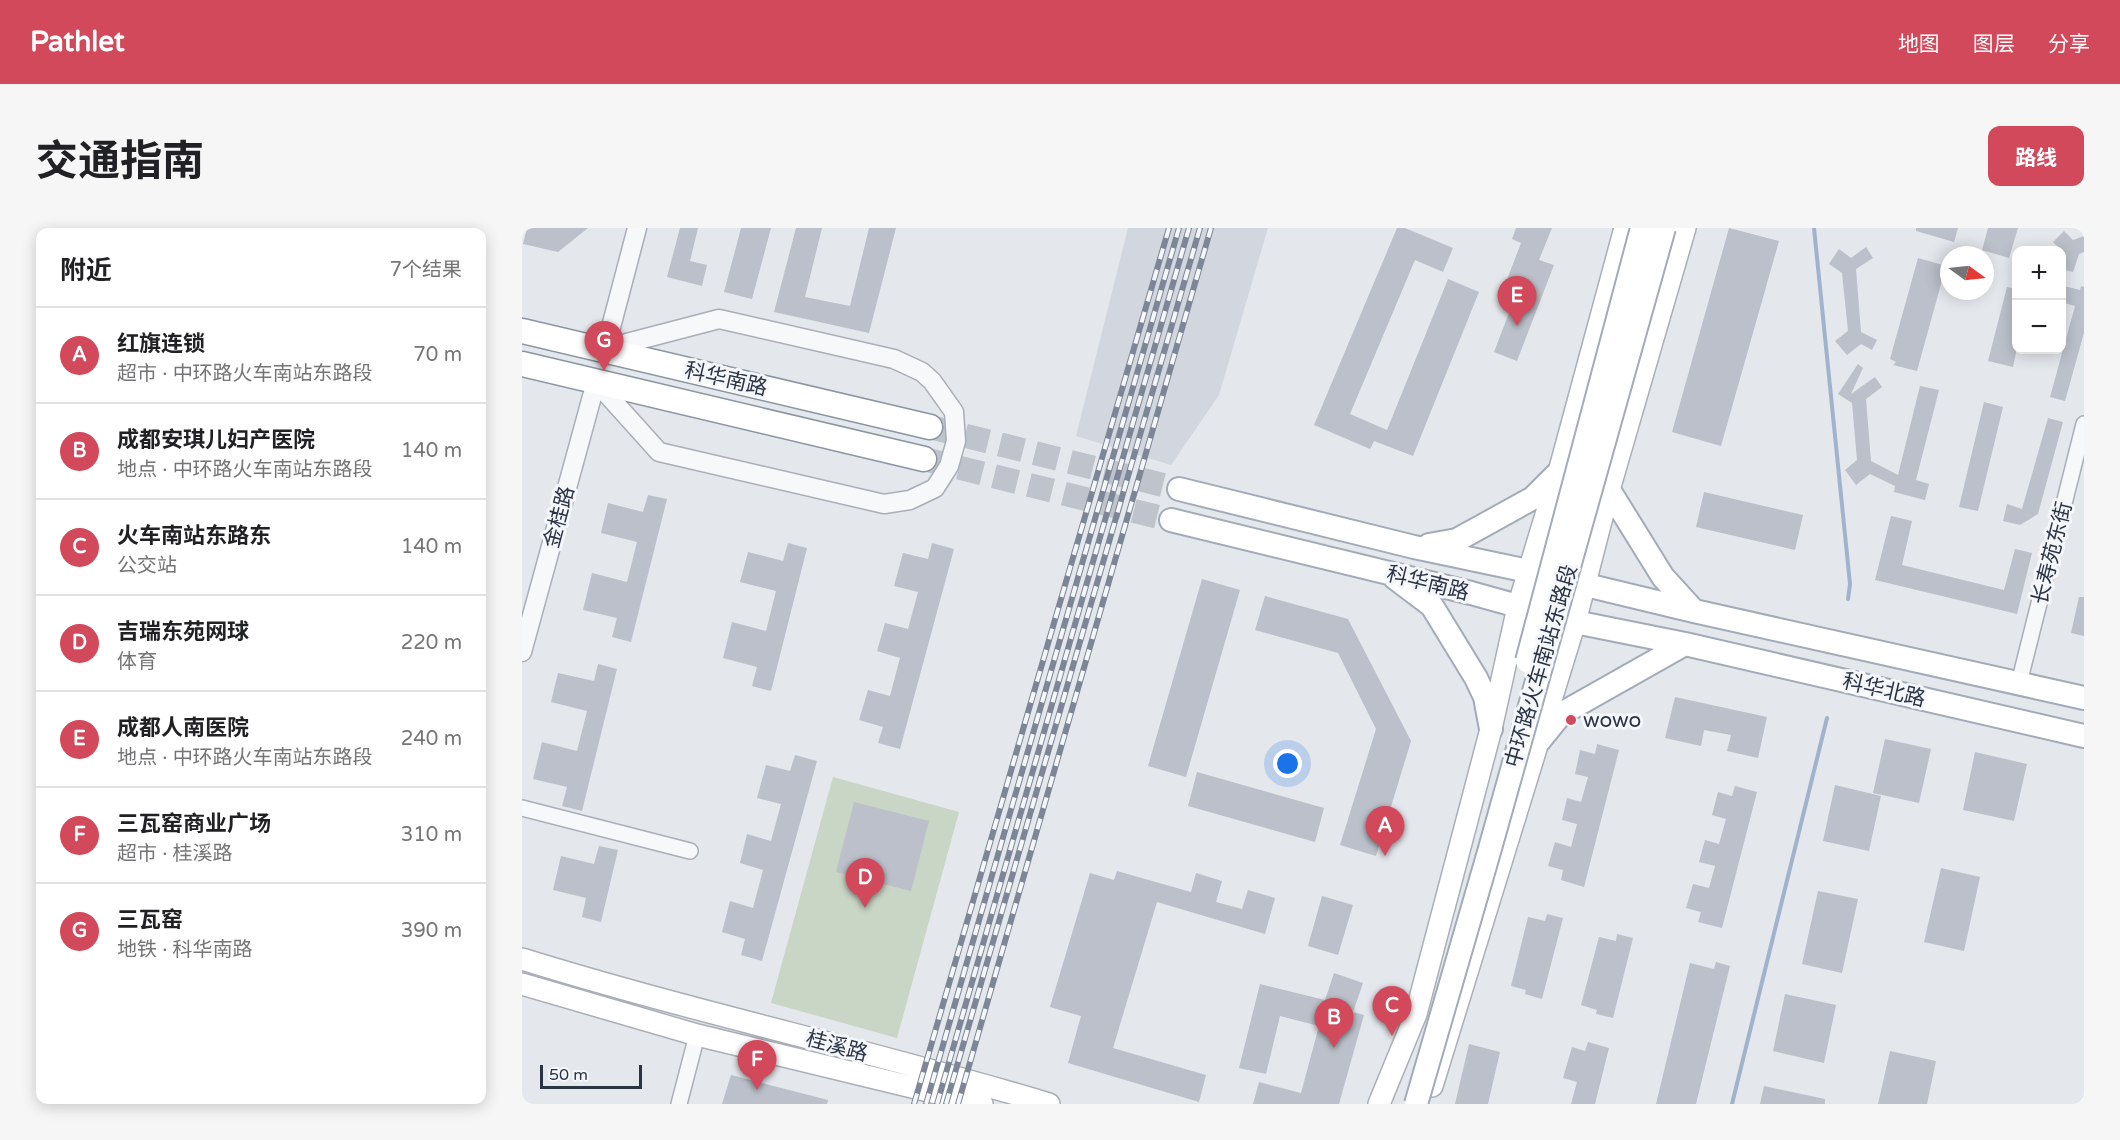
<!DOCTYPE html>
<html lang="zh">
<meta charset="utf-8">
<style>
body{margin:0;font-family:"Varela Round","Noto Sans SC",sans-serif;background:#f6f6f6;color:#202124}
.controls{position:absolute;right:18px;top:18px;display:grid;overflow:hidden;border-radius:12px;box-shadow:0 3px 15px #0003}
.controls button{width:54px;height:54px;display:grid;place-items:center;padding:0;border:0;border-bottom:2px solid #e0e0e0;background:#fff;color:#202124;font:30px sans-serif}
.compass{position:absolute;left:1418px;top:18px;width:54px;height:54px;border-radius:50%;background:#fff;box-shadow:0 3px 15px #0003;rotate:105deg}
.scale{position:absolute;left:18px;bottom:15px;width:102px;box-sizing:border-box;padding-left:6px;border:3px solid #2b3445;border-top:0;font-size:16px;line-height:21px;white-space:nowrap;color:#2b3445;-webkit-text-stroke:4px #f4f6f9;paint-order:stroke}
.you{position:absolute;left:766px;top:536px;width:21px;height:21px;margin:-15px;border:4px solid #fff;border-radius:50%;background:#1a73e8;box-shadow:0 0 0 9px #1a73e833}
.badge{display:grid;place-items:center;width:39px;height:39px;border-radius:50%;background:#d1495b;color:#fff;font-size:20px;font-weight:700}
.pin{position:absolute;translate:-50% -50px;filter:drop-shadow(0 2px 3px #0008)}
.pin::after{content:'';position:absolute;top:32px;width:21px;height:18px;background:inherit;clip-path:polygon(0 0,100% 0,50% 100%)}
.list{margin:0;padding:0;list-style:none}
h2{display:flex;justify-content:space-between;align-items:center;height:78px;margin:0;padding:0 24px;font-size:26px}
h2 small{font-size:20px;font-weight:400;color:#757577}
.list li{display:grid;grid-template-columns:39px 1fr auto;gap:18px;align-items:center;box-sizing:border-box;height:96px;padding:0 24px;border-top:2px solid #e0e0e0}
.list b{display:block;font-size:22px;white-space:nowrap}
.list p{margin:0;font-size:20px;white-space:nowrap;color:#757577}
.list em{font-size:20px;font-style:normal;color:#757577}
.map{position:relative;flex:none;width:1562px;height:876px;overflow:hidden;border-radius:12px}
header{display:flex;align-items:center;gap:36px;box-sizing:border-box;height:84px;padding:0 30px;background:#d1495b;color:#fff}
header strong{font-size:28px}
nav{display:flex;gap:33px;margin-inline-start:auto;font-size:21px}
.intro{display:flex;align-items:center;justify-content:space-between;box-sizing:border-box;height:144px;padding:0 36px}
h1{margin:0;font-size:42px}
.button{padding:15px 27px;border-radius:12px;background:#d1495b;color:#fff;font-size:21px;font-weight:700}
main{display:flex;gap:36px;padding:0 36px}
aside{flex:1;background:#fff;border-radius:12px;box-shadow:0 3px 15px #0003}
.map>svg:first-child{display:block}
</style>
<header>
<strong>Pathlet</strong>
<nav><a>地图</a><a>图层</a><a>分享</a></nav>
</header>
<div class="intro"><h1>交通指南</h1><a class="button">路线</a></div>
<main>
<aside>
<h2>附近<small>7个结果</small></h2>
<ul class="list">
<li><span class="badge">A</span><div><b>红旗连锁</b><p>超市 · 中环路火车南站东路段</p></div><em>70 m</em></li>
<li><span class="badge">B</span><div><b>成都安琪儿妇产医院</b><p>地点 · 中环路火车南站东路段</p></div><em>140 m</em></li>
<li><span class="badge">C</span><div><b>火车南站东路东</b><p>公交站</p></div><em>140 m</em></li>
<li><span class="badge">D</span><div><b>吉瑞东苑网球</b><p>体育</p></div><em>220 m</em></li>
<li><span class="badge">E</span><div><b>成都人南医院</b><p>地点 · 中环路火车南站东路段</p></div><em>240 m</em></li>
<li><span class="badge">F</span><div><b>三瓦窑商业广场</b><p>超市 · 桂溪路</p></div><em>310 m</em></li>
<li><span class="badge">G</span><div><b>三瓦窑</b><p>地铁 · 科华南路</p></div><em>390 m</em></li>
</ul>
</aside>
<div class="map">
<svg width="1562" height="876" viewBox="0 0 1562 876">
<rect width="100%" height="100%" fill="#e4e7ec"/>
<!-- built -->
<path fill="#d2d6de" d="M606,0H746L697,167L649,237L554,208Z"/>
<!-- green -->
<path fill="#c9d6c5" d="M311,549L437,584L375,810L249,775Z"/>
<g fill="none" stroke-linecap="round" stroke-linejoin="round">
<!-- stream -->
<path stroke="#9fb4cc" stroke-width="4" d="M1292,0L1328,356L1326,371
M1210,876L1305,490"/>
</g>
<!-- building -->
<path fill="#bbc0ca" d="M5,0H66L36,24L1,16Z
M158,0H176L168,33L185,37L180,58L145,49Z
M219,0H249L230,71L202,64Z
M274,0H300L283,69L328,78L347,0H374L347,105L252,84Z
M875,0H883L931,20L921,44L893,32L828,186L865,202L926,51L957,64L891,228L852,213L848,221L792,197Z
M994,0H1030L1017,32L1032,37L995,133L972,124L992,72L979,67L999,15L990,11Z
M1207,0L1257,13L1199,218L1150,204Z
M1394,0H1436L1432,14L1394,3Z
M1466,0H1496L1487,30L1460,22Z
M1542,3L1551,12L1562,8V24L1557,26L1551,44L1539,41L1542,25L1531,14Z
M1344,19L1351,30L1334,41L1339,104L1355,112L1350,122L1339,116L1325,127L1313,113L1326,103L1320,45L1307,36L1317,21L1329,30Z
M1396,30L1424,38L1395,143L1371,137L1374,134L1368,131Z
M1542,58L1558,62L1559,58L1562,59V105L1543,173L1528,169L1553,78L1539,74Z
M1485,59L1494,61V125L1491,139L1466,133Z
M1336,136L1341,140L1329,166L1353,149L1360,159L1344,171L1349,233L1376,247L1398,158L1417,162L1394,252L1407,256L1403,272L1372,264L1373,258L1348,246L1334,257L1323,242L1335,232L1330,175L1316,166Z
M1462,174L1481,179L1456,283L1437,279Z
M1526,190L1541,194L1516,286L1498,297L1481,293L1485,276L1500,281Z
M1182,264L1281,287L1273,322L1174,299Z
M126,267L145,271L109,414L90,409L95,390L61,382L70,345L105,354L115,314L79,305L86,275L121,284Z
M1369,288L1390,293L1380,337L1482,362L1493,321L1510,325L1495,386L1353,352Z
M266,315L285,320L249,463L230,458L235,439L201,430L210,394L244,403L254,363L218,354L226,324L261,333Z
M410,315L432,321L378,521L356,515L361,499L337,492L346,462L368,468L378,430L355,423L363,395L386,401L396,364L372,358L381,325L406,331Z
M680,351L718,362L664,549L626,538Z
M743,368L826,391L889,513L854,628L818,617L854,501L816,425L733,402Z
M1557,369H1562V408L1549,405Z
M76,436L95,441L60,583L40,578L45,559L11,551L20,514L55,523L65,483L29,474L36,445L72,453Z
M1153,469L1245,489L1236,530L1205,523L1209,507L1182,502L1179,518L1143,510Z
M1363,511L1409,521L1397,575L1351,565Z
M1075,516L1097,522L1062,659L1039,652L1041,642L1026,638L1033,614L1049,619L1055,596L1040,592L1045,570L1059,574L1066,549L1053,546L1058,522L1073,526Z
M1453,524L1505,536L1492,593L1441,582Z
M273,527L295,533L240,733L219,727L223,711L200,704L208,673L231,680L241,642L218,635L225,606L249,613L259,576L235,570L244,537L268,543Z
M675,544L802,580L793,614L666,578Z
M1313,557L1359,568L1347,623L1301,613Z
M1213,558L1235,564L1200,700L1176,694L1179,684L1164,680L1171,656L1187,660L1193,638L1177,634L1183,612L1197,616L1204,591L1190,587L1196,564L1210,568Z
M332,574L407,593L389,663L314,644Z
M77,618L96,622L79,694L60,689L64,670L31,662L39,628L72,636Z
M1419,640L1458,649L1442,723L1402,714Z
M595,643L669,664L674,645L700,653L694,674L720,681L726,662L753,670L743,706L635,674L591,820L684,847L677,874L546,835L559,788L528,779L568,645L592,652Z
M1296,663L1336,671L1320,745L1280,736Z
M800,668L831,677L816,727L786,718Z
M1025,686L1041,690L1020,771L1003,766L1004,762L989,758L1006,689L1023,693Z
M1095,706L1111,710L1091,790L1074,786L1075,782L1059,777L1077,709L1094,713Z
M1194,734L1208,738L1174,876H1134L1168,735L1192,741Z
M812,745L841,755L831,784L842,787L817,876H731L737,854L779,865L797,798L758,788L744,846L717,840L738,756L803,772Z
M1263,766L1314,777L1302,835L1251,823Z
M1066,814L1087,820L1073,876H1049L1055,854L1041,850L1050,819L1063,823Z
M947,816L978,824L966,876H933Z
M1368,823L1414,833L1405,876H1356Z
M209,847L306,872L305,876H200Z
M1242,858L1303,871V876H1238Z"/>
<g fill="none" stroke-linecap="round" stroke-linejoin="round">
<!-- trunk-tunnel -->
<path stroke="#bfc3cb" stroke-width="24" stroke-dasharray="24 12" stroke-linecap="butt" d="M408,199L657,261
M402,231L649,292"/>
<!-- minor casing -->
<g stroke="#a9aeb7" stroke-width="18">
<path id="minor" d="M1497,455L1562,196
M0,580L168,623
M157,876L175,807"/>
</g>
<!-- tertiary casing -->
<g stroke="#a9aeb7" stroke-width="21">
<path id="tertiary" d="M83,122L115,0
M70,154H74L137,224L362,276L388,272L413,260L427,238L434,213L432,184L410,153L400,144L372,131L197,91L82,121
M0,424L74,154"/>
</g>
<!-- secondary casing -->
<g stroke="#a9aeb7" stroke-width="24">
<path id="secondary" d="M0,731C174,785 352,823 527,876
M0,756L175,807L460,876
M910,858L1053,394L1087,262L1163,0
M857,876L894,786L969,501L996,379L1037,244L1103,0"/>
</g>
<!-- primary casing -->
<g stroke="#a3abb8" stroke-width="26">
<path id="primary" d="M657,261L892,319L1006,343L1172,383L1562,470
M1087,262L1141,349L1172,383
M649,292L949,365L1053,394L1163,416L1562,508
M907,317L935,312L1011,270L1037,244
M873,350L910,378L954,450L963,469L969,501
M1017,513L1039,486L1163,416"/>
</g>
<!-- trunk casing -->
<g stroke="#8b94a3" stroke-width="27">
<path id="trunk" d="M0,103L408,199
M0,136L402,231"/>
</g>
<!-- minor -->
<use href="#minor" stroke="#f7f8fa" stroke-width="15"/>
<!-- tertiary -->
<use href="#tertiary" stroke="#f7f8fa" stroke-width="18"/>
<!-- secondary -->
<use href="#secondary" stroke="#fff" stroke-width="21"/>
<!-- primary -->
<use href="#primary" stroke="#fff" stroke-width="22"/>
<!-- trunk -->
<use href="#trunk" stroke="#fff" stroke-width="24"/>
<!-- rail casing -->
<g stroke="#7d8696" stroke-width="6">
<path id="rail" d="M392,876L647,0
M404,876L657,0
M415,876L667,0
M424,876L678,0
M436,876L689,0"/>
</g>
<!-- rail -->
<use href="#rail" stroke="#f4f6f9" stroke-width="4" stroke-dasharray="11" stroke-linecap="butt"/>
<!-- primary-bridge casing -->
<g stroke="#a3abb8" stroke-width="26" stroke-linecap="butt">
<path id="primary-bridge" d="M1005,433L1120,0
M894,876L967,624L1142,0"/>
</g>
<!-- primary-bridge -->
<use href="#primary-bridge" stroke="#fff" stroke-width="22"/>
</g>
<!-- markers -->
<circle fill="#d1495b" stroke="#f4f6f9" stroke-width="2" cx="1049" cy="492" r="6"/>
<g text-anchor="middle" stroke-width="6" stroke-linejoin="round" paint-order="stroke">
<!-- street labels -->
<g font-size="21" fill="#2b3445" stroke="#f4f6f9">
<text transform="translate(204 151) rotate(13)" y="7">科华南路</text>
<text transform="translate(37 289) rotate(-75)" y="7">金桂路</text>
<text transform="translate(1530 325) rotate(-76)" y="7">长寿苑东街</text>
<text transform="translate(906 355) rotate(14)" y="7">科华南路</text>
<text transform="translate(1019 438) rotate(-74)" y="7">中环路火车南站东路段</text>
<text transform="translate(1362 462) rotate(13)" y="7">科华北路</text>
<text transform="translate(315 818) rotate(15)" y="7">桂溪路</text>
</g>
<!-- poi labels -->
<g font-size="21" fill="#2b3445" stroke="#f4f6f9" text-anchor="start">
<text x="1061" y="499">wowo</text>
</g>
</g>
</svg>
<div class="controls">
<button>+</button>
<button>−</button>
</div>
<svg class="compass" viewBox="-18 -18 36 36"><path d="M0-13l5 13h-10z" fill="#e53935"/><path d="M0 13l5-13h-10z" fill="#757577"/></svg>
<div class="scale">50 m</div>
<div class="you"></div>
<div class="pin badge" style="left:863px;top:628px">A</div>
<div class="pin badge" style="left:812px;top:820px">B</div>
<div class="pin badge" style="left:870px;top:808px">C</div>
<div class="pin badge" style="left:343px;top:680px">D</div>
<div class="pin badge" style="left:995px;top:98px">E</div>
<div class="pin badge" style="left:235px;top:862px">F</div>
<div class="pin badge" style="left:82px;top:143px">G</div>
</div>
</main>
